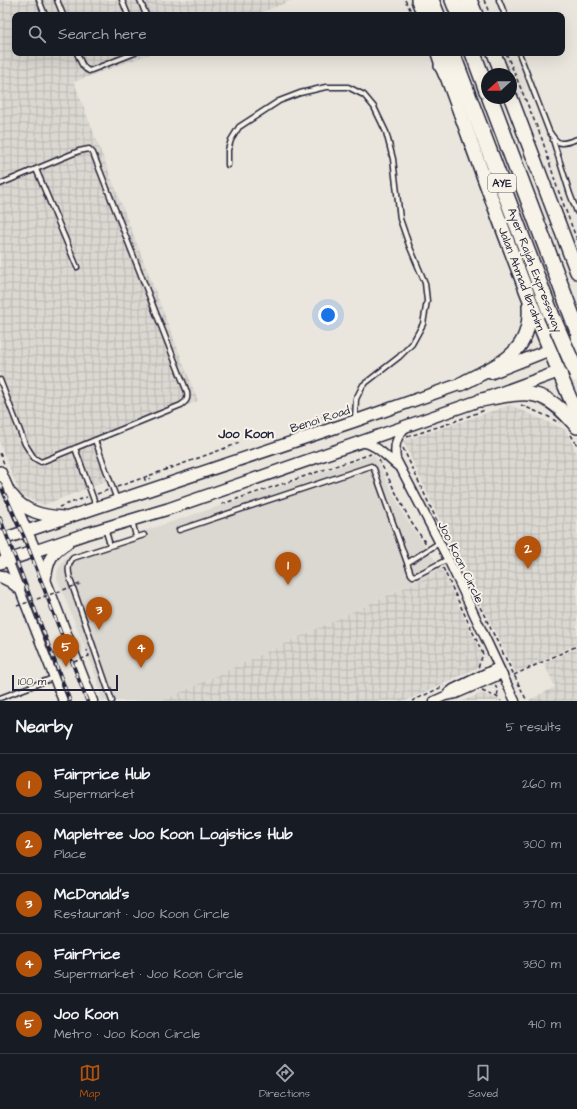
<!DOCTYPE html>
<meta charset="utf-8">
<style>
body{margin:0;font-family:"Architects Daughter",sans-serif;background:#20242c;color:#f1f3f6}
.compass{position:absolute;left:481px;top:68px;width:36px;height:36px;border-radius:50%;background:#171b24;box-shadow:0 4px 16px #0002;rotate:249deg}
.scale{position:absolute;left:12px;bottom:10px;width:106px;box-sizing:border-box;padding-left:4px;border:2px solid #22223b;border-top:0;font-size:11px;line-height:14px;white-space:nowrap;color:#22223b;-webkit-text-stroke:3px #f7f3e8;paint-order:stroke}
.you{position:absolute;left:328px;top:315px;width:14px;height:14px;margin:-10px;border:3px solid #fff;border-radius:50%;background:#1a73e8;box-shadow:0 0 0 6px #1a73e833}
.badge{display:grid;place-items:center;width:26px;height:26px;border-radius:50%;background:#b45309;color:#fff;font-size:13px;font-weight:700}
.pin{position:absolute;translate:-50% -33px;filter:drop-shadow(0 1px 2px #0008)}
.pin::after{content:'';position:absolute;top:21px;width:14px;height:12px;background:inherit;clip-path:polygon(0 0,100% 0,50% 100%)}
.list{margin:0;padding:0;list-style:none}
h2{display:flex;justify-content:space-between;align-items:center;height:52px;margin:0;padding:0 16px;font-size:17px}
h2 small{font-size:13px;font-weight:400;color:#9ea1a6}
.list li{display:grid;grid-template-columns:26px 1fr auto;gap:12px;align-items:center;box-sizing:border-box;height:60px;padding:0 16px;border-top:1px solid #363941}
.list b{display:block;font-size:15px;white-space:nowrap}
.list p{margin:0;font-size:13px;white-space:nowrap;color:#9ea1a6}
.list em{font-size:13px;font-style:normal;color:#9ea1a6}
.icon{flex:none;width:22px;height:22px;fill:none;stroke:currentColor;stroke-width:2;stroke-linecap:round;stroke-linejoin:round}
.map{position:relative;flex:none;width:577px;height:701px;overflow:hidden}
.search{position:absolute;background:#171b24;box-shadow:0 4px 16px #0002;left:12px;right:12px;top:12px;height:44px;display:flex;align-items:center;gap:10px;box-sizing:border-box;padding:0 14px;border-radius:8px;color:#9ea1a6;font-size:15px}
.sheet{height:352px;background:#171b24}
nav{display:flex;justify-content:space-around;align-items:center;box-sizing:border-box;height:56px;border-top:1px solid #363941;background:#171b24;font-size:11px;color:#9ea1a6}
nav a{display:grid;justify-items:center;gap:2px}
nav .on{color:#b45309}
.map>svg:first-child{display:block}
</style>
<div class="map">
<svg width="577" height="701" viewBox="0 0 577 701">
<defs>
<pattern id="industrial-grid" width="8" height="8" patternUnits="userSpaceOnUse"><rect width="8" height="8" fill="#dbd8d2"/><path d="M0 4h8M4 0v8" fill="none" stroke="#bcb9b5"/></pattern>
</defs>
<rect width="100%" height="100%" fill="#eae6de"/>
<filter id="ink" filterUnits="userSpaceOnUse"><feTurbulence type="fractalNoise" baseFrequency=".025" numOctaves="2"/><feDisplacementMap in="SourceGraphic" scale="8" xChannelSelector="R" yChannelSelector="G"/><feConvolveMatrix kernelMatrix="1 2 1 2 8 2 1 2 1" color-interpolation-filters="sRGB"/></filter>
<g filter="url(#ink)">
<!-- built -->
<path fill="#dbd8d2" d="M374,455L405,517L442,570L162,701H102L97,679L57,578L58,569L65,559L68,556Z"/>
<!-- industrial -->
<path fill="url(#industrial-grid)" d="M0,0H293L255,15H15V53H153L74,82L198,401L98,440L112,479L44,505L20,495L0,444Z
M510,405L566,430L577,453V644L516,673L460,564L403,441Z
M442,570L482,655L477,668L406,701H162Z
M577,648V701H529V700L555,687L544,663Z
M481,693L498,699L499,701H463Z"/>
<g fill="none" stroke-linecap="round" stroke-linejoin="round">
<!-- lane casing -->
<g stroke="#22223b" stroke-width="7">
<path id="lane" d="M39,0L45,15
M57,0L63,15
M122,0L128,15
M140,0L146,15
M499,0L505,15
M77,53C80,60 82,68 89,71L135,53
M519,53L549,131C558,146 561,145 577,139
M553,140L570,194L577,212
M228,165V150L231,140L239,127L279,101L300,93L326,87H348L364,95L374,107L386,132L393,159L400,219L409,245L425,283L427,301L423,324L412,344L399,357L363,385L356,399L355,419
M36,169L77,267
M0,184L79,151L89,149L93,153L187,392C188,399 187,401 181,405L41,462L34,458L25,444L0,380
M95,440L117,500
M75,448L96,506
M132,520L136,537
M105,528L110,545
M179,530L371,466L374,469L411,574L413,576L417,575L448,559
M407,563L439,543
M0,698L53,678
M112,701L71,582C69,574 66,566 73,558L144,535"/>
</g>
<!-- street casing -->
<g stroke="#22223b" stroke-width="11">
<path id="street" d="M406,427C396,437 394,445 396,459L448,559L515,701
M361,442C377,444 386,457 399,467
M35,551L93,701
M8,560L63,701
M448,693L453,689L498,667
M434,701L445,696L456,694L502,674"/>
</g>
<!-- secondary casing -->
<g stroke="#22223b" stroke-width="14">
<path id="secondary" d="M491,373L577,339
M0,472L35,551
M12,495C24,512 44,516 63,517
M0,535L8,560
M0,540L355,421L469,381
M0,563L85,534L168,509L481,400L577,365
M0,576L10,581L19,588
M45,579C48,560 50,554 67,543"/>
</g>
<!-- primary casing -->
<g stroke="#22223b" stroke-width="16">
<g id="primary">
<path d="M494,53L502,74"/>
<path id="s1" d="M441,66L446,74C488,188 528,303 577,414"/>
<path d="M511,98L577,272"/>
<path d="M559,337L577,349"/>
<path d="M461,384C498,364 532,355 529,306"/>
<path d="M481,400C529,391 543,386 577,427"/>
</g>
</g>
<!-- highway casing -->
<g stroke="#22223b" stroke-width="18">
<path id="highway" d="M419,0L425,15
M431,0L437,15
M453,0L459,15
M469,0L475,15
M439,53L446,74
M452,53L551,314
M473,53L487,91
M490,98L577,329"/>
</g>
<!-- path -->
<path stroke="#22223b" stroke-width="1.5" stroke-dasharray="4 3" stroke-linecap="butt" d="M405,0L412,13
M484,0L490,15
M506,53L542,139L557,187L577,240
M521,405L549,417L559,423
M322,417L351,409
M571,435L577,445
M407,437L450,423L485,410
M403,448L438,523
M0,453L4,464
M379,460L411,522L427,545
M144,477L145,480L150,478
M117,487L182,464L242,442
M97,494L108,490
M222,504L371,454
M59,507L87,497
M443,568L483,654L478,668
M477,601L527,701
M514,675L577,646
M495,685L498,691L497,697
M482,691L497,697L501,701
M412,701L444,686"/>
<!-- lane -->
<use href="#lane" stroke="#f7f3e8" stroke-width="4"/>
<!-- street -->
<use href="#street" stroke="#f7f3e8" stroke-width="8"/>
<!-- secondary -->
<use href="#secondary" stroke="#f7f3e8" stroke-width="11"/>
<!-- primary -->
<use href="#primary" stroke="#f7f3e8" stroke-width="13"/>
<!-- highway -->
<use href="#highway" stroke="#f7f3e8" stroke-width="15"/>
<!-- rail casing -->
<g stroke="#22223b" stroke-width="3.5">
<path id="rail" d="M0,483L25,539L87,701
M0,518L70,701"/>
</g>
<!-- rail -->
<use href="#rail" stroke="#f7f3e8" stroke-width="2" stroke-dasharray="6" stroke-linecap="butt"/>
<!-- highway-bridge casing -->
<g stroke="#22223b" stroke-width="18" stroke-linecap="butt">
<path id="highway-bridge" d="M551,314L577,374"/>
</g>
<!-- path-bridge -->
<path stroke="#22223b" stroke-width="1.5" stroke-dasharray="4 3" stroke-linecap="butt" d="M17,606L83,583
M74,662L89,656L87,650"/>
<!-- highway-bridge -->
<use href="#highway-bridge" stroke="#f7f3e8" stroke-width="15"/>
</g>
</g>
<g text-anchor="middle" stroke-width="4" stroke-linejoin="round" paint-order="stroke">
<!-- shield labels -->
<rect fill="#f7f3e8" stroke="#62616f" stroke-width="1" x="488" y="174" width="28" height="18" rx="3"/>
<g font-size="11" font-weight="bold" fill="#22223b">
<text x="502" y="187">AYE</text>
</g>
<!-- street labels -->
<g font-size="12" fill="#22223b" stroke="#f7f3e8">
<text transform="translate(535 270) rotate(69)" y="4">Ayer Rajah Expressway</text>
<text dy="4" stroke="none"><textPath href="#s1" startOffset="228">Jalan Ahmad Ibrahim</textPath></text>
<text transform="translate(320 419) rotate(-18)" y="4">Benoi Road</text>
<text transform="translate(461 562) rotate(64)" y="4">Joo Koon Circle</text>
</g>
<!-- neighbourhood labels -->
<g font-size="13" font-weight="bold" fill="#22223b" stroke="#f7f3e8">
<text x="246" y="438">Joo Koon</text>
</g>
</g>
</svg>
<svg class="compass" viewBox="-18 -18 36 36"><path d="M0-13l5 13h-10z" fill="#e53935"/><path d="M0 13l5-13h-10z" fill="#9ea1a6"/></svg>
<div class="scale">100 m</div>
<div class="you"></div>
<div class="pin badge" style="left:288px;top:585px">1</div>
<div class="pin badge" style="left:528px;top:569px">2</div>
<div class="pin badge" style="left:99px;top:630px">3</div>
<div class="pin badge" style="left:141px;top:668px">4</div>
<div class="pin badge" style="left:66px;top:667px">5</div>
<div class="search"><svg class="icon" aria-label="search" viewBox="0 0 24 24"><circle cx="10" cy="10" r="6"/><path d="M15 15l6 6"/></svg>Search here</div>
</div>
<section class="sheet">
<h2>Nearby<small>5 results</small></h2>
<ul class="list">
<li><span class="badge">1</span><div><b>Fairprice Hub</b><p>Supermarket</p></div><em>260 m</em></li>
<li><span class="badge">2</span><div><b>Mapletree Joo Koon Logistics Hub</b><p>Place</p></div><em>300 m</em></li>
<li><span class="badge">3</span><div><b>McDonald's</b><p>Restaurant · Joo Koon Circle</p></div><em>370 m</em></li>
<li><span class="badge">4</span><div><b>FairPrice</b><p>Supermarket · Joo Koon Circle</p></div><em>380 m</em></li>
<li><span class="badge">5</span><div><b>Joo Koon</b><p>Metro · Joo Koon Circle</p></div><em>410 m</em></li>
</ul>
</section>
<nav>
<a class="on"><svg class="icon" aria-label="map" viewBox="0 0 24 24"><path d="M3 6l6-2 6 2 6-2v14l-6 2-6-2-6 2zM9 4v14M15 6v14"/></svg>Map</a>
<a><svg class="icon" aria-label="directions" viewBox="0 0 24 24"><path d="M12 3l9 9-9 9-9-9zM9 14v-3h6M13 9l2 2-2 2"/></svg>Directions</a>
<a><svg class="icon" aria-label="saved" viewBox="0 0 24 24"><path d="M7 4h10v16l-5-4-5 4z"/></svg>Saved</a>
</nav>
